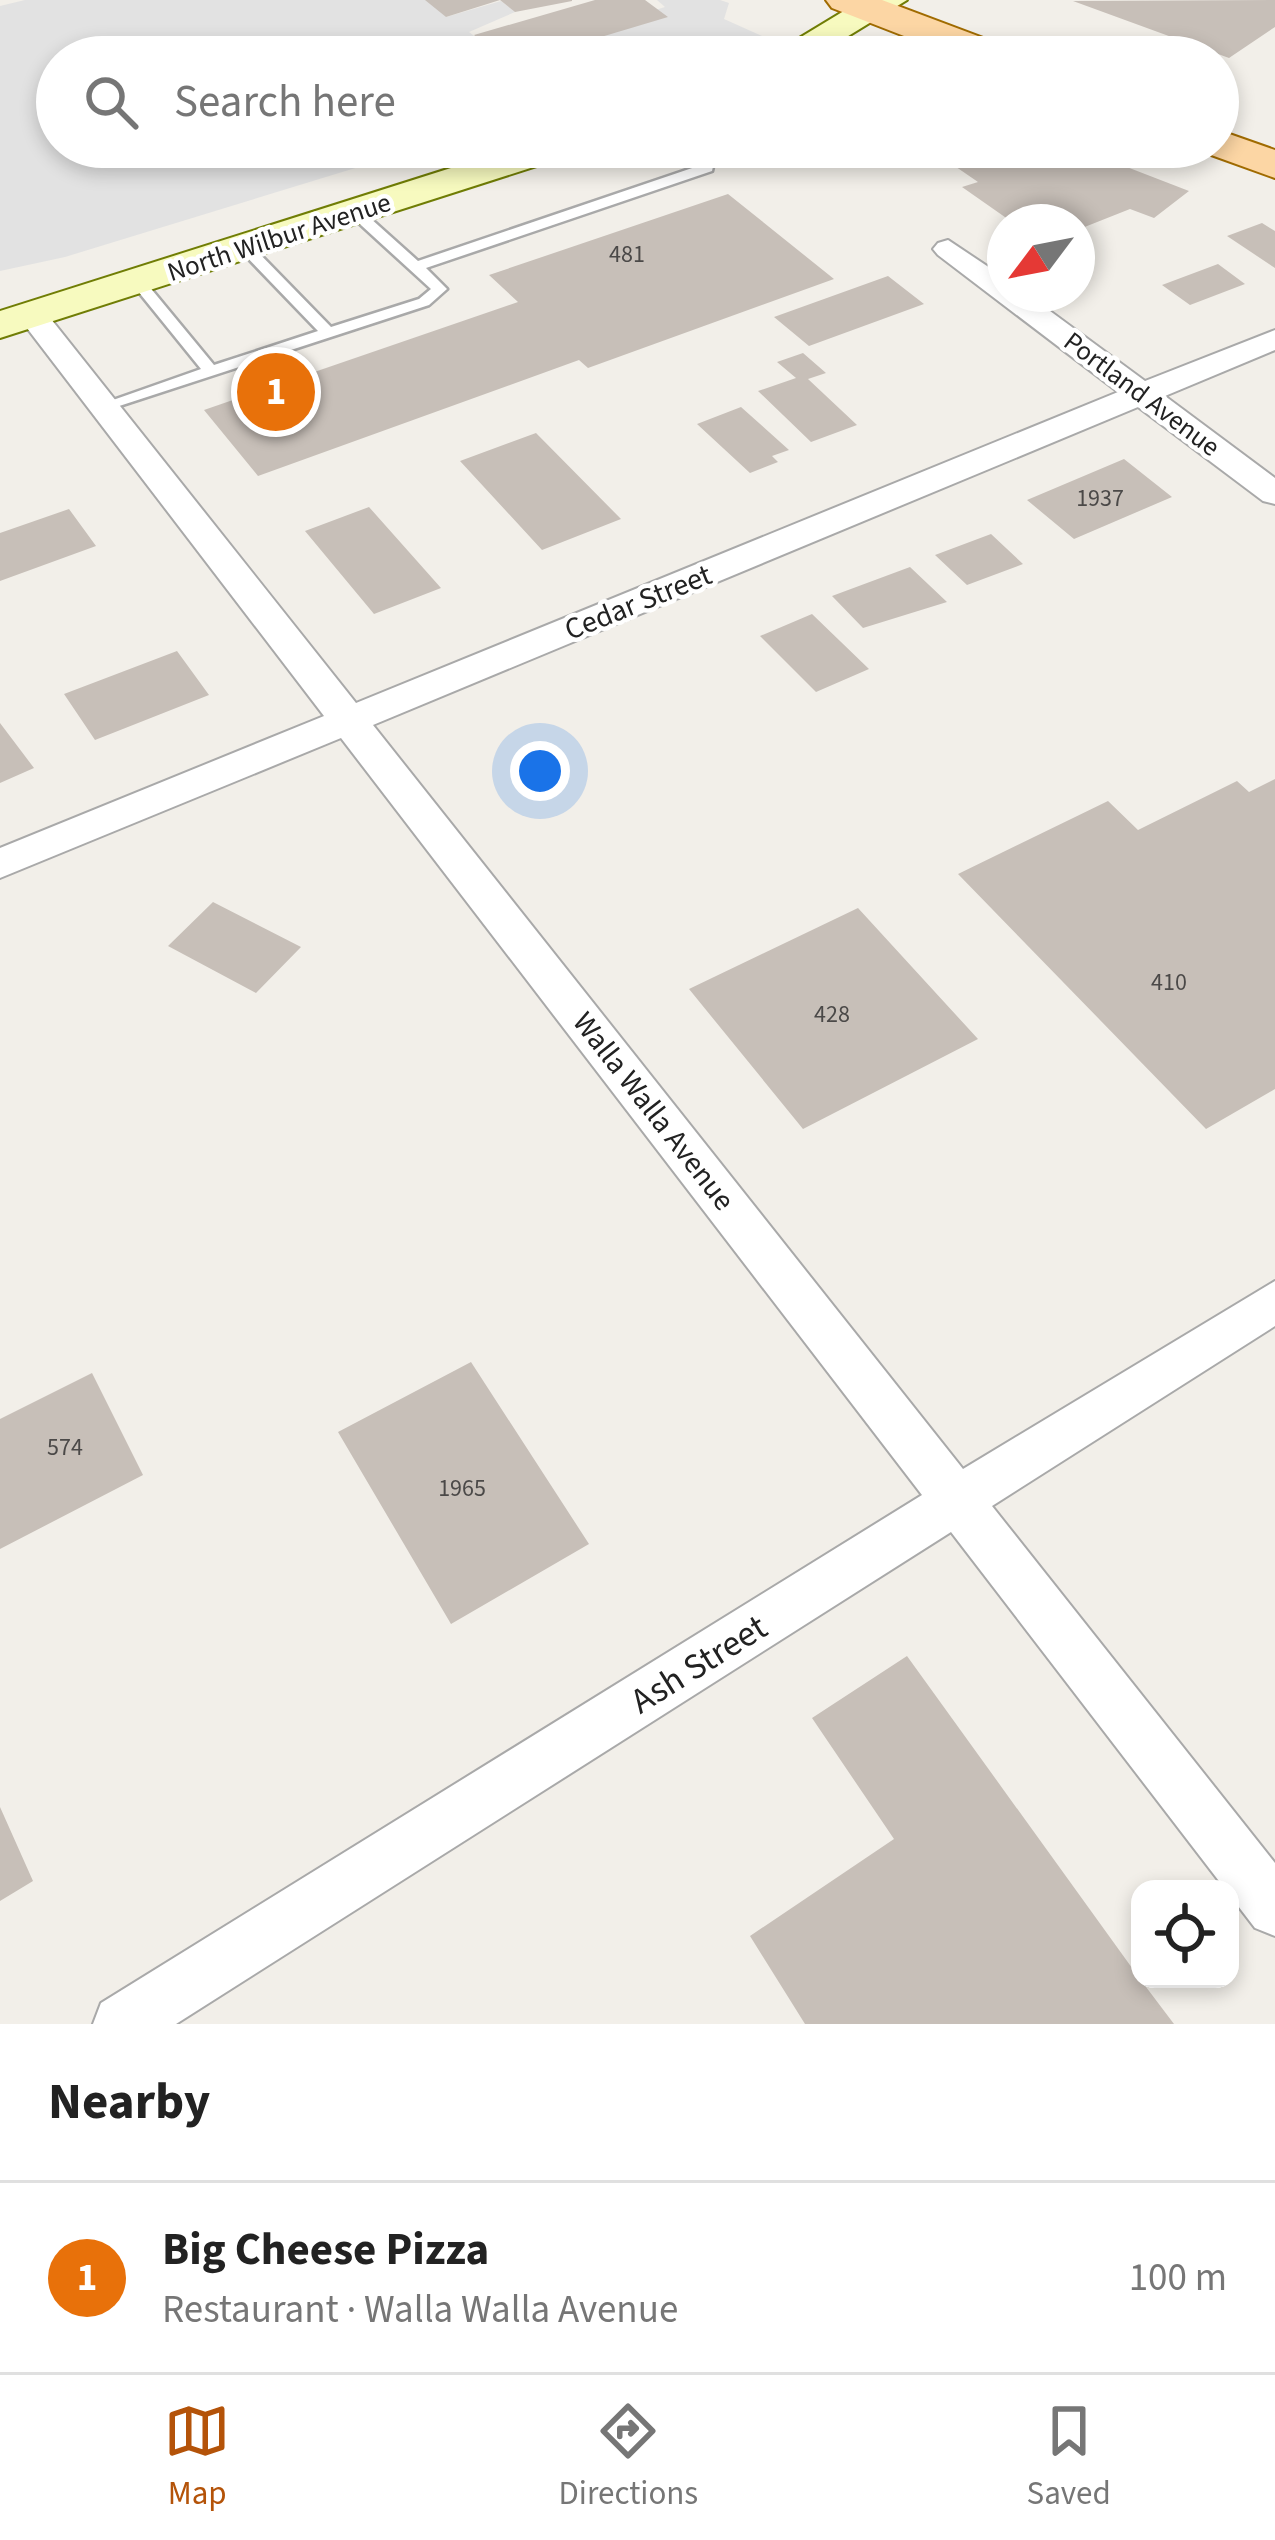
<!DOCTYPE html>
<meta charset="utf-8">
<style>
body{margin:0;font-family:"Source Sans 3",sans-serif;background:#f2f2f2;color:#222}
.controls{position:absolute;right:36px;bottom:36px;display:grid;overflow:hidden;border-radius:24px;box-shadow:0 6px 18px #0003}
.controls button{width:108px;height:108px;display:grid;place-items:center;padding:0;border:0;border-bottom:3px solid #e0e0e0;background:#fff;color:#222;font:60px sans-serif}
.compass{position:absolute;left:987px;top:204px;width:108px;height:108px;border-radius:50%;background:#fff;box-shadow:0 6px 18px #0003;rotate:238deg}
.you{position:absolute;left:540px;top:771px;width:42px;height:42px;margin:-30px;border:9px solid #fff;border-radius:50%;background:#1a73e8;box-shadow:0 0 0 18px #1a73e833}
.badge{display:grid;place-items:center;width:78px;height:78px;border-radius:50%;background:#b45309;color:#fff;font-size:39px;font-weight:700}
.pin{position:absolute;translate:-50% -50%;border:6px solid #fff;box-shadow:0 3px 12px #0006}
.list{margin:0;padding:0;list-style:none}
h2{display:flex;justify-content:space-between;align-items:center;height:156px;margin:0;padding:0 48px;font-size:51px}
h2 small{font-size:39px;font-weight:400;color:#767676}
.list li{display:grid;grid-template-columns:78px 1fr auto;gap:36px;align-items:center;box-sizing:border-box;height:192px;padding:0 48px;border-top:3px solid #e0e0e0}
.list b{display:block;font-size:45px;white-space:nowrap}
.list p{margin:0;font-size:39px;white-space:nowrap;color:#767676}
.list em{font-size:39px;font-style:normal;color:#767676}
.icon{flex:none;width:66px;height:66px;fill:none;stroke:currentColor;stroke-width:2;stroke-linecap:round;stroke-linejoin:round}
.map{position:relative;flex:none;width:1275px;height:2024px;overflow:hidden}
.search{position:absolute;background:#fff;box-shadow:0 6px 18px #0003;left:36px;right:36px;top:36px;height:132px;display:flex;align-items:center;gap:30px;box-sizing:border-box;padding:0 42px;border-radius:66px;color:#767676;font-size:45px}
.sheet{height:348px;background:#fff}
nav{display:flex;justify-content:space-around;align-items:center;box-sizing:border-box;height:168px;border-top:3px solid #e0e0e0;background:#fff;font-size:33px;color:#767676}
nav a{display:grid;justify-items:center;gap:6px}
nav .on{color:#b45309}
.map>svg:first-child{display:block}
</style>
<div class="map">
<svg width="1275" height="2024" viewBox="0 0 1275 2024">
<rect width="100%" height="100%" fill="#f2efe9"/>
<!-- parking -->
<path fill="#e2e2e2" d="M25,0H430L446,17L501,1L515,12L469,32L502,57H57V147H424L65,257L0,271V6Z
M657,0H720L729,3L724,19L762,36L716,57H507L665,7Z"/>
<!-- building -->
<path fill="#c7bfb8" d="M425,0H572V1L515,12L500,0L446,17Z
M595,0H645L668,17L534,57H500L474,35Z
M1275,0V27L1229,58L1073,1Z
M927,147H1075L1189,191L1154,218L1130,209L1077,230V222H1012L962,187L978,182Z
M728,194L834,279L588,368L579,360L258,476L204,410L518,302L489,275Z
M1262,223L1275,231V268L1227,236Z
M1218,264L1245,284L1190,305L1162,285Z
M888,276L924,304L809,346L774,317Z
M803,353L826,373L808,379L857,425L811,442L758,391L796,378L777,362Z
M741,407L789,450L772,456L778,462L750,473L697,424Z
M536,433L621,519L542,550L460,461Z
M1124,459L1172,497L1074,539L1027,500Z
M369,507L441,588L374,614L305,531Z
M69,509L96,546L0,581V533Z
M991,534L1023,564L967,585L935,555Z
M910,567L947,602L863,628L832,596Z
M812,614L869,669L816,692L760,636Z
M177,651L209,695L95,740L64,694Z
M0,723L34,768L0,783Z
M1275,779V1089L1206,1129L958,874L1108,801L1138,830L1237,781L1249,792Z
M213,902L301,947L256,993L168,946Z
M858,908L978,1039L803,1129L689,989Z
M471,1362L589,1544L451,1624L338,1432Z
M92,1373L143,1475L0,1549V1419Z
M907,1656L1140,1979L1174,2024H805L750,1936L894,1839L812,1718Z
M0,1807L33,1881L0,1901Z"/>
<g fill="none" stroke-linecap="round" stroke-linejoin="round">
<!-- lane casing -->
<g stroke="#a9a9a9" stroke-width="5">
<path id="lane" d="M692,147H708L716,153L712,171L426,268L447,289L429,305L110,409L104,411L96,406L201,369L133,285V279H143L214,365L318,331L240,250V244H250L331,327L419,299L431,289L350,215V209H360L418,261L701,165L704,157Z"/>
</g>
<!-- street casing -->
<g stroke="#a9a9a9" stroke-width="4">
<path id="street" d="M948,240L1005,278V294H1027L1145,381L1275,330V350L1165,396L1275,478V504L1263,501L1138,407L373,725L963,1469L1275,1281V1326L992,1506L1275,1863V1936L1255,1928L951,1532L176,2024H93L101,2003L922,1495L341,738L0,878V848L324,716L17,315L32,306L43,309L356,703L1118,392L938,255L933,249L938,243Z"/>
</g>
<!-- secondary casing -->
<g stroke="#707d05" stroke-width="4">
<path id="secondary" d="M862,0H907L814,57H768Z
M517,147H577L571,155L0,338V311Z"/>
</g>
<!-- primary casing -->
<g stroke="#a06b00" stroke-width="4">
<path id="primary" d="M826,0H882L1010,48L1016,57H958L832,8Z
M1218,130L1275,150V178L1203,152L1199,147H1218Z"/>
</g>
<!-- lane -->
<use href="#lane" fill="#fff" fill-rule="evenodd"/>
<!-- street -->
<use href="#street" fill="#fff" fill-rule="evenodd"/>
<!-- secondary -->
<use href="#secondary" fill="#f7fabf" fill-rule="evenodd"/>
<!-- primary -->
<use href="#primary" fill="#fcd6a4" fill-rule="evenodd"/>
</g>
<g text-anchor="middle" stroke-width="9" stroke-linejoin="round" paint-order="stroke">
<!-- number labels -->
<g font-size="24" fill="#4b4948">
<text x="627" y="262">481</text>
<text x="1100" y="506">1937</text>
<text x="1169" y="990">410</text>
<text x="832" y="1022">428</text>
<text x="65" y="1455">574</text>
<text x="462" y="1496">1965</text>
</g>
<!-- far-street labels -->
<g font-size="27" fill="#222" stroke="#fff">
<text transform="translate(279 237) rotate(-18)" y="9">North Wilbur Avenue</text>
<text transform="translate(1142 394) rotate(37)" y="9">Portland Avenue</text>
</g>
<!-- street labels -->
<g font-size="30" fill="#222" stroke="#fff">
<text transform="translate(638 602) rotate(-22)" y="10">Cedar Street</text>
<text transform="translate(654 1111) rotate(52)" y="10">Walla Walla Avenue</text>
</g>
<!-- near-street labels -->
<g font-size="36" fill="#222" stroke="#fff">
<text transform="translate(698 1663) rotate(-32)" y="13">Ash Street</text>
</g>
</g>
</svg>
<div class="controls">
<button><svg class="icon" aria-label="locate" viewBox="0 0 24 24"><circle cx="12" cy="12" r="6"/><path d="M12 2v4M12 18v4M2 12h4M18 12h4"/></svg></button>
</div>
<svg class="compass" viewBox="-18 -18 36 36"><path d="M0-13l5 13h-10z" fill="#e53935"/><path d="M0 13l5-13h-10z" fill="#767676"/></svg>
<div class="you"></div>
<div class="pin badge" style="left:276px;top:392px;background:#e8710a">1</div>
<div class="search"><svg class="icon" aria-label="search" viewBox="0 0 24 24"><circle cx="10" cy="10" r="6"/><path d="M15 15l6 6"/></svg>Search here</div>
</div>
<section class="sheet">
<h2>Nearby<small></small></h2>
<ul class="list">
<li><span class="badge" style="background:#e8710a">1</span><div><b>Big Cheese Pizza</b><p>Restaurant · Walla Walla Avenue</p></div><em>100 m</em></li>
</ul>
</section>
<nav>
<a class="on"><svg class="icon" aria-label="map" viewBox="0 0 24 24"><path d="M3 6l6-2 6 2 6-2v14l-6 2-6-2-6 2zM9 4v14M15 6v14"/></svg>Map</a>
<a><svg class="icon" aria-label="directions" viewBox="0 0 24 24"><path d="M12 3l9 9-9 9-9-9zM9 14v-3h6M13 9l2 2-2 2"/></svg>Directions</a>
<a><svg class="icon" aria-label="saved" viewBox="0 0 24 24"><path d="M7 4h10v16l-5-4-5 4z"/></svg>Saved</a>
</nav>
